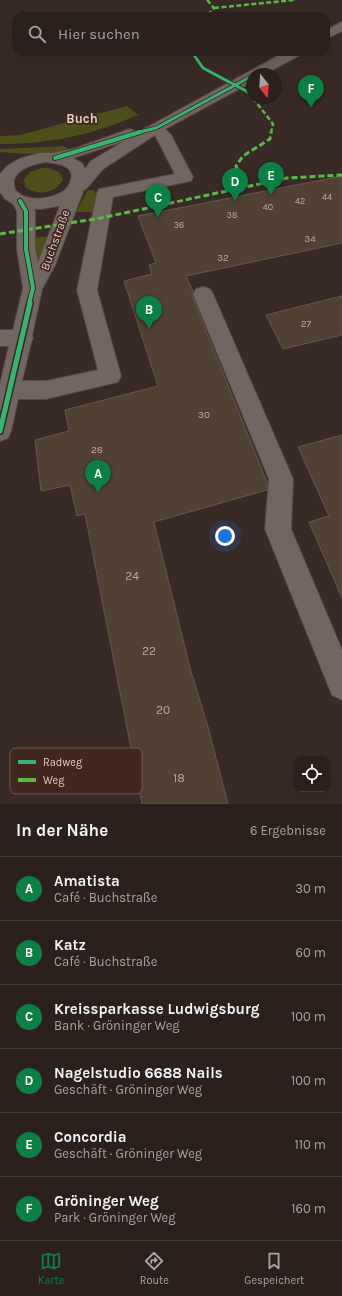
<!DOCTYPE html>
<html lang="de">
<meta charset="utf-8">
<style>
body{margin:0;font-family:Karla,sans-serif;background:#372d29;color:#f1f3f6}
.controls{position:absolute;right:12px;bottom:12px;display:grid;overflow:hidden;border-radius:8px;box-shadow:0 4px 16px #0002}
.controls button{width:36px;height:36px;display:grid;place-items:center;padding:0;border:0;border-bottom:1px solid #473e3b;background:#2b201c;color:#f1f3f6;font:20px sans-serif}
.compass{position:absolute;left:246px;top:68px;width:36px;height:36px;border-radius:50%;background:#2b201c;box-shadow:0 4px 16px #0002;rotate:163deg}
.you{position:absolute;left:225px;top:536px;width:14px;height:14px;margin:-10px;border:3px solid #fff;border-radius:50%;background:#1a73e8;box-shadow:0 0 0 6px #1a73e833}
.badge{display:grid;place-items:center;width:26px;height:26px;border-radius:50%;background:#0b8043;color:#fff;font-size:13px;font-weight:700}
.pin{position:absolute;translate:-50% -33px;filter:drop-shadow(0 1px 2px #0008)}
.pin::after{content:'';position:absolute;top:21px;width:14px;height:12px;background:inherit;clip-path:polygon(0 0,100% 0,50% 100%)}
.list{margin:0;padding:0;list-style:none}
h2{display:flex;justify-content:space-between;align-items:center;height:52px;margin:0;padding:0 16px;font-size:17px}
h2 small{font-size:13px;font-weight:400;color:#a6a3a3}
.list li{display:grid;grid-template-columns:26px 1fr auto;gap:12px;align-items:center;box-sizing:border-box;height:64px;padding:0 16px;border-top:1px solid #473e3b}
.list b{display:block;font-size:15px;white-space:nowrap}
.list p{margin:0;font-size:13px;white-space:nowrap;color:#a6a3a3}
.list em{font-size:13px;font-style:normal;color:#a6a3a3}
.icon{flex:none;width:22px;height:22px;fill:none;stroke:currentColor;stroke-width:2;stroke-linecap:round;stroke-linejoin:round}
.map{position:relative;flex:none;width:342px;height:804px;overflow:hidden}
.search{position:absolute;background:#2b201c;box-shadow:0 4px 16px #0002;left:12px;right:12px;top:12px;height:44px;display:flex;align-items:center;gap:10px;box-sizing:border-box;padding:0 14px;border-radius:12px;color:#a6a3a3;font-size:15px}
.sheet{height:436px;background:#2b201c}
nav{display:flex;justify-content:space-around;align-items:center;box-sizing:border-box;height:56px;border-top:1px solid #473e3b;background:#2b201c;font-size:11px;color:#a6a3a3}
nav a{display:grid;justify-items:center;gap:2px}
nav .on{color:#0b8043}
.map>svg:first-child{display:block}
</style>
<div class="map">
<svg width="342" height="804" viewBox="0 0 342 804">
<rect width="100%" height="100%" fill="#392a25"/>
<!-- green -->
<path fill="#4d4e19" d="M127,106L138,115C92,135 51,144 0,144V136L20,135Z
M64,146L71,151L25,154L0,152V149Z
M42,168H48L59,172L63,179C57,194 36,196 25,187L24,179L30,172Z
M88,190H93L96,193L93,212H76Z
M51,236L43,263L34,265L33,238Z"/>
<!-- building -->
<path fill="#504133" stroke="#625750" d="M342,176V243L186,276L193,291L192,295L204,326L267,482V490L154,522L190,668L208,727L228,804H142L85,514L77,516L70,485L41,491L35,440L69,431L65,410L158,386L124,281L152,274L149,265L156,263L138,216Z
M342,296V335L283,349L266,315Z
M342,435V598L309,522L329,516L298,447Z"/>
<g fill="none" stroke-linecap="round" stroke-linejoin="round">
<!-- minor casing -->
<g stroke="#544844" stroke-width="2">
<path id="minor" d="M342,22V31L326,39V30Z
M285,52H302L300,55L265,74H252V82L165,129L171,135L193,177L191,181L113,197L97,290L121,376L118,382L46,399H18L11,431L8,438L0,441V384L9,346H0V330H13L23,288L17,249V211L13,204L5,199L0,192V174L7,166L19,159L39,153H54L76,148L130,129L135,131L137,133ZM155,135L175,174L105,188L99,189L97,193L77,290L98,370L46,381H22L31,343L33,338L32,336L42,289L55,265L83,192L82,191L86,189L103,169ZM124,141L91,161L85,169L82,163L73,158ZM45,162C55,163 75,165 71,179C70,184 68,187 65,190C53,199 28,203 16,191C14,188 14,185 14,182C15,169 34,164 45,162ZM58,206H60L38,262L35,249V211L33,209H42Z
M203,287L210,289L213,294L293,479L291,529L342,650V700L332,695L265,529L269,479L193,294L196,289Z"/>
</g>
<!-- minor -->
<use href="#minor" fill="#726662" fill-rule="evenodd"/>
<!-- quiet-far1 -->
<path stroke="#58b947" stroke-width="2.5" stroke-dasharray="5 2.5" stroke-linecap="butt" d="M207,0L214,8L207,16
M214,8L294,0
M253,98L273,124L271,133"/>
<!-- quiet -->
<path stroke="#58b947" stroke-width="3" stroke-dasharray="6 3" stroke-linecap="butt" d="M246,186L236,166L243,156L270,139L271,132
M0,234L101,218L287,178L342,175"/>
<!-- cycleway-far2 casing -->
<g stroke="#41271d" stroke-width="4.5">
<path id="cycleway-far2" d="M192,52L203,68L248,92L252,97
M136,133L156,128L252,76"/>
</g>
<!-- cycleway-far1 casing -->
<g stroke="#41271d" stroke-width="6">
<path id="cycleway-far1" d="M55,158L140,132
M20,201L26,211V249L33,288L29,304"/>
</g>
<!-- cycleway casing -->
<g stroke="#41271d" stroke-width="8">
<path id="cycleway" d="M0,431L30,303"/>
</g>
<!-- cycleway-far2 -->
<use href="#cycleway-far2" stroke="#33b770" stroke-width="3"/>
<!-- cycleway-far1 -->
<use href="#cycleway-far1" stroke="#33b770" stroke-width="4"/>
<!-- cycleway -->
<use href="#cycleway" stroke="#33b770" stroke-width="5"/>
</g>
<g text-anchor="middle" stroke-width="3.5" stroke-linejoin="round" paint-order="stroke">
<!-- far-number labels -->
<g font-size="9" fill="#baaaa2">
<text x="327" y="200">44</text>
<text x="300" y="204">42</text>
<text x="268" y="210">40</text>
<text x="232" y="218">38</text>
<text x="179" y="228">36</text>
</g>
<!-- number labels -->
<g font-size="10" fill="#baaaa2">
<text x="310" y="242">34</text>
<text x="223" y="261">32</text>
<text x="306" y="327">27</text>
<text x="204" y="418">30</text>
<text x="97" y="453">28</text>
</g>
<!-- street labels -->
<g font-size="12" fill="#decdc7" stroke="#41271d">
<text transform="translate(55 240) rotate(-70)" y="4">Buchstraße</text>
</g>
<!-- near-number labels -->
<g font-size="12" fill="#baaaa2">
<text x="132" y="580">24</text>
<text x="149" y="655">22</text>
<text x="163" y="714">20</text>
<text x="179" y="782">18</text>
</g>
<!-- far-district labels -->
<g font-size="13" font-weight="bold" fill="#decdc7" stroke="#41271d">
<text x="82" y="123">Buch</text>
</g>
</g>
<!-- legend -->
<rect x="10" y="748" width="132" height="46" rx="6" fill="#41271d" stroke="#705950" stroke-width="1"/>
<rect x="18" y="760" width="18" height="4" fill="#33b770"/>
<rect x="18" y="778" width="18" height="4" fill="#58b947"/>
<g font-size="11" fill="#decdc7">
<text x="43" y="766">Radweg</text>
<text x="43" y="784">Weg</text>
</g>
</svg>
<div class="controls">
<button><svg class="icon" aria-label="locate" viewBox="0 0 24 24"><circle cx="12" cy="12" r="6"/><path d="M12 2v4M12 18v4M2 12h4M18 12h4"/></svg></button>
</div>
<svg class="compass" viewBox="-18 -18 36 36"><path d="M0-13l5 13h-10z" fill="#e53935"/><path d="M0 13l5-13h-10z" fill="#a6a3a3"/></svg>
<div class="you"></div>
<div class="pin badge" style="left:98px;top:493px">A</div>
<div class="pin badge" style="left:149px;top:329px">B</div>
<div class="pin badge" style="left:158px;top:217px">C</div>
<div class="pin badge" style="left:235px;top:201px">D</div>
<div class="pin badge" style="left:271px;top:195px">E</div>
<div class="pin badge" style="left:311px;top:108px">F</div>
<div class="search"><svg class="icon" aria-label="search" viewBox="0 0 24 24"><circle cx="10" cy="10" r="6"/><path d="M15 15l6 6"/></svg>Hier suchen</div>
</div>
<section class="sheet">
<h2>In der Nähe<small>6 Ergebnisse</small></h2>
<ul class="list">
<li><span class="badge">A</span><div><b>Amatista</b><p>Café · Buchstraße</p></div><em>30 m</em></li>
<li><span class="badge">B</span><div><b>Katz</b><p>Café · Buchstraße</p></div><em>60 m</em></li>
<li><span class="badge">C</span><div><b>Kreissparkasse Ludwigsburg</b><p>Bank · Gröninger Weg</p></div><em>100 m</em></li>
<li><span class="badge">D</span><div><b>Nagelstudio 6688 Nails</b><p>Geschäft · Gröninger Weg</p></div><em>100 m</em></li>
<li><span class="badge">E</span><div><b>Concordia</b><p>Geschäft · Gröninger Weg</p></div><em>110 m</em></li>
<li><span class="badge">F</span><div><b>Gröninger Weg</b><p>Park · Gröninger Weg</p></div><em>160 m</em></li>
</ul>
</section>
<nav>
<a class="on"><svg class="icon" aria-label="map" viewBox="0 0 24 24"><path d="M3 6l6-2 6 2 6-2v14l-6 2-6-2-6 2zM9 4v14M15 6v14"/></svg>Karte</a>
<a><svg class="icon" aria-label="directions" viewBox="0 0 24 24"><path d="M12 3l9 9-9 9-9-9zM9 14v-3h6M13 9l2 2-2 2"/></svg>Route</a>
<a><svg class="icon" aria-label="saved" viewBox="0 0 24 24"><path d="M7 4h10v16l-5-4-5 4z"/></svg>Gespeichert</a>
</nav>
